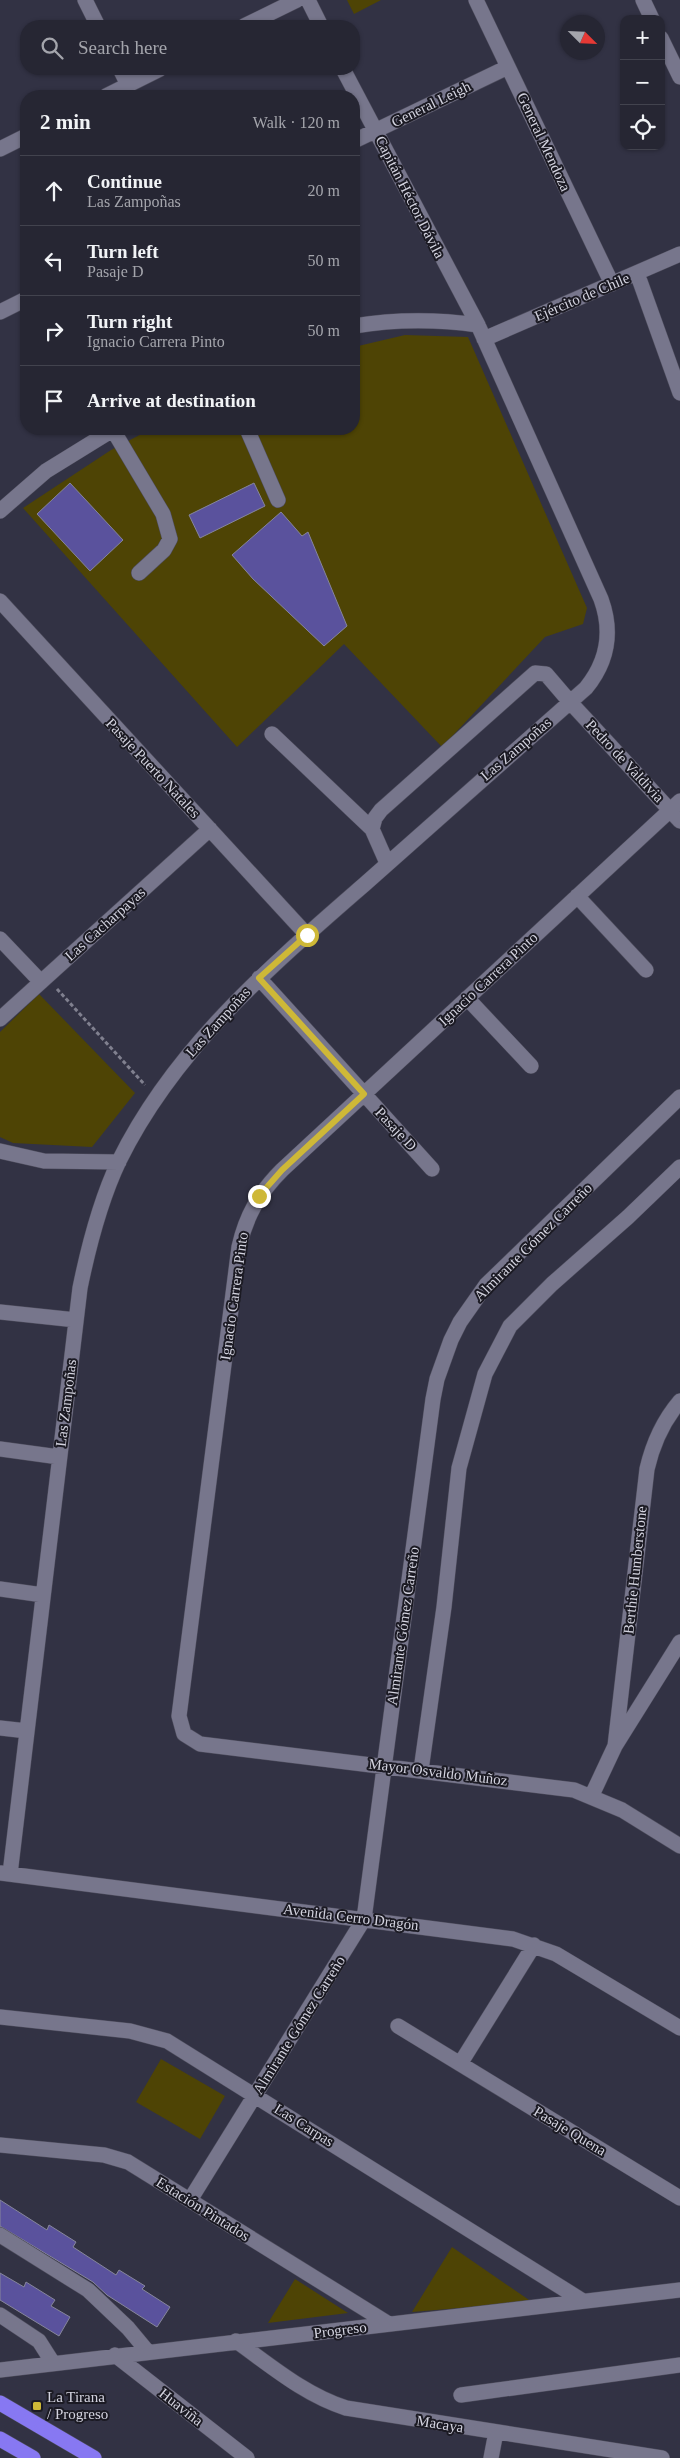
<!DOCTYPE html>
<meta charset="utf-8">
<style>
body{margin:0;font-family:"Times New Roman",serif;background:#32323f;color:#f1f3f6}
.controls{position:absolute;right:15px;top:15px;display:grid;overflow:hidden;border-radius:10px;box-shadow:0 1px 4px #0004}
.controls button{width:45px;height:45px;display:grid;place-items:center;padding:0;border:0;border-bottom:1px solid #42434e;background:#262633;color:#f1f3f6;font:25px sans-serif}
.compass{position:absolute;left:560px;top:15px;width:45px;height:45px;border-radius:50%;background:#262633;box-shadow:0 1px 4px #0004;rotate:114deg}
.stop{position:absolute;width:15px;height:15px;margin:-11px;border:4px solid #ceb837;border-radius:50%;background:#fff}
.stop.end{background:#ceb837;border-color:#fff;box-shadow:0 1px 5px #0008}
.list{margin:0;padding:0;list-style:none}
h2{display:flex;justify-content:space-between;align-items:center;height:65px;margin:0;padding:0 20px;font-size:21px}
h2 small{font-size:16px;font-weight:400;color:#a4a5ac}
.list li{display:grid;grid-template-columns:32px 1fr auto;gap:15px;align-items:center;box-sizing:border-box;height:70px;padding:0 20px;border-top:1px solid #42434e}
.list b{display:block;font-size:19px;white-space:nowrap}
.list p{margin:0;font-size:16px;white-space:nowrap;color:#a4a5ac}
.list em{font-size:16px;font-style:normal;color:#a4a5ac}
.icon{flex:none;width:28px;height:28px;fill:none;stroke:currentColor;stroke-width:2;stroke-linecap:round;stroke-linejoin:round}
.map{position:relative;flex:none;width:680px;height:2458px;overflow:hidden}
.search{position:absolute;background:#262633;box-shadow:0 1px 4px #0004;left:20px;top:20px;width:340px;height:55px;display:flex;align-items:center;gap:12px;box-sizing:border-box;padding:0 18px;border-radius:20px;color:#a4a5ac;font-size:19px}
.panel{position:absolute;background:#262633;box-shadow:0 1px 4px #0004;left:20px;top:90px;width:340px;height:345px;border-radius:20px}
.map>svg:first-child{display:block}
</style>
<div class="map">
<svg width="680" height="2458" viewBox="0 0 680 2458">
<rect width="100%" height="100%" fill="#323244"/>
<!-- green -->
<path fill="#4e4405" d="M347,0H381L354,14Z
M405,335L468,337L587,608L583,624L545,637L442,747L344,644L237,747L23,508L111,450L151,429H354V347Z
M39,994L135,1093L92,1147L13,1143L0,1137V1032Z
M161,2059L225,2096L200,2139L136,2102Z
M452,2247L532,2302L412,2312Z
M295,2279L348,2313L268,2323Z"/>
<!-- building -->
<path fill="#5a529d" stroke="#86869b" d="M70,483L123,540L90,571L37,514Z
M254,483L265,506L200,538L189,515Z
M281,512L302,536L308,532L347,626L324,646L253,579L232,555Z
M0,2200L47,2230L49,2225L76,2242L73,2247L116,2275L119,2270L145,2286L142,2289L170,2307L157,2327L107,2295L93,2282L0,2226Z
M0,2273L24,2287L26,2282L55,2300L51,2306L70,2317L59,2336L0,2300Z"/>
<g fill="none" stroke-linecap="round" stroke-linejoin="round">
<!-- minor casing -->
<g stroke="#4e4d5d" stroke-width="16">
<path id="minor" d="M85,0L98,26
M308,0L321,26
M476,0L612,284
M643,0L652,19
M244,26L297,0
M661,38L680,77
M120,69L128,85
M106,96L160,69
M354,141L508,67
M0,149L26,136
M637,273L680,393
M0,312L26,299
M354,326C396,319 435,319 478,325
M484,339L680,254
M247,429L278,500
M113,430L163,514L170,539L164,550L139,573
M0,511L46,471L114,429
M0,601L307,935
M272,734L372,829
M680,801L282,1170C259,1193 246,1216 239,1247L179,1716L184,1734L200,1744L574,1790L622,1810L680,1846
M387,863L372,829L375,818L381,810L535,673L546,674L570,702L680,821
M577,896L646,970
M0,939L41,982
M259,978L432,1169
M467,998L531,1066
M0,1019L210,829
M0,1151L44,1161L119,1162
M0,1312L76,1320
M0,1449L59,1457
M0,1589L43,1595
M0,1728L27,1731
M615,1746L647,1469C653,1443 663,1421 680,1401
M421,1770L444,1607L459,1468L485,1374L510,1326L552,1284L628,1217L680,1167
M592,1795L615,1746L680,1642
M1,1873L513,1939L556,1954L680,2028
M10,1874L80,1288C89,1244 100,1201 119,1161C175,1047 272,965 366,883C439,818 513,753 586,688C608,661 613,632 601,599L478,325L343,69
M0,2017L130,2031L167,2041L583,2301
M398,2026L680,2198
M460,2064L534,1945
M0,2145L104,2155L128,2162L389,2324
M190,2200L364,1919L433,1399L437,1379L451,1340L460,1322L486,1285L680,1097
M0,2235L88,2290L128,2328L148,2352
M0,2315L39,2341L53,2363
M236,2341C271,2366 305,2395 346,2408L662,2458
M115,2355L247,2458
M0,2370L680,2290
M461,2395L680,2365
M491,2458L496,2432"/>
</g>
<!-- highway casing -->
<g stroke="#4e4d5d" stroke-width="16">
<path id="highway" d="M0,2403L94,2458
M0,2439L33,2458"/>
</g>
<!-- path -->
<path stroke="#80808f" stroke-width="3" stroke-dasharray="4 2.5" stroke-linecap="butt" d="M57,989L145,1085"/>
<!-- minor -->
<use href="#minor" stroke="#77768c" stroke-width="15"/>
<!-- highway -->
<use href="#highway" stroke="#8778f2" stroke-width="15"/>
</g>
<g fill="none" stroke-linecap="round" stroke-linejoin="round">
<!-- route -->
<path stroke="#ceb837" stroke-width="6" d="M259,1196L282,1170L364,1094L259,978L307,935"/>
</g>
<!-- markers -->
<rect fill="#ceb837" stroke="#1b1a23" stroke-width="2" x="32" y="2401" width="10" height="10" rx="2.5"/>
<g text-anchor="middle" stroke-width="4" stroke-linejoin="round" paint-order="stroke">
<!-- street labels -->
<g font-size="15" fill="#d3d3df" stroke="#1b1a23">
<text transform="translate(431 104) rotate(-26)" y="5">General Leigh</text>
<text transform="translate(544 142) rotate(65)" y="5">General Mendoza</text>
<text transform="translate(410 197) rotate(63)" y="5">Capitán Héctor Dávila</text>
<text transform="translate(582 297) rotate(-23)" y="5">Ejército de Chile</text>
<text transform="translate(516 749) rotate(-41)" y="5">Las Zampoñas</text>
<text transform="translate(625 761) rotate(47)" y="5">Pedro de Valdivia</text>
<text transform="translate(153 768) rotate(47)" y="5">Pasaje Puerto Natales</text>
<text transform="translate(105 924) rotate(-42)" y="5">Las Cacharpayas</text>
<text transform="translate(488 979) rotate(-43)" y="5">Ignacio Carrera Pinto</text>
<text transform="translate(218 1022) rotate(-48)" y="5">Las Zampoñas</text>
<text transform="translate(396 1129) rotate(47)" y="5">Pasaje D</text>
<text transform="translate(533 1242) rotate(-45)" y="5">Almirante Gómez Carreño</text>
<text transform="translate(234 1296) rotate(-82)" y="5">Ignacio Carrera Pinto</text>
<text transform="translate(66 1403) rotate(-83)" y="5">Las Zampoñas</text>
<text transform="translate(635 1570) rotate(-84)" y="5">Berthie Humberstone</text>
<text transform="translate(403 1626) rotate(-82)" y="5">Almirante Gómez Carreño</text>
<text transform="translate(438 1772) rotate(7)" y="5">Mayor Osvaldo Muñoz</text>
<text transform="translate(351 1917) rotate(7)" y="5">Avenida Cerro Dragón</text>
<text transform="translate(299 2025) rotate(-58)" y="5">Almirante Gómez Carreño</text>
<text transform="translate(304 2125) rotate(32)" y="5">Las Carpas</text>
<text transform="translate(570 2131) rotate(31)" y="5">Pasaje Quena</text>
<text transform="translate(203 2209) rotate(32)" y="5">Estación Pintados</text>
<text transform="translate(340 2330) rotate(-7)" y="5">Progreso</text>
<text transform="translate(181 2407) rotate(38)" y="5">Huaviña</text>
<text transform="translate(440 2424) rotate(9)" y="5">Macaya</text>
</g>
<!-- poi labels -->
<g font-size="15" fill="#d3d3df" stroke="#1b1a23" text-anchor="start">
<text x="47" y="2402">La Tirana<tspan x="47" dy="17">/ Progreso</tspan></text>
</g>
</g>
</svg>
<div class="controls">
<button>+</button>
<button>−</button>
<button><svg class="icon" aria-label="locate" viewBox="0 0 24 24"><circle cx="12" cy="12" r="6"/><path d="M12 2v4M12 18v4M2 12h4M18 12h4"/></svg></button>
</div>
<svg class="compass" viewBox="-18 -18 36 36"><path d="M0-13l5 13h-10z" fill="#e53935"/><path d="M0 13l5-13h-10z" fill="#a4a5ac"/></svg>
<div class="stop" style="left:307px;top:935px"></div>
<div class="stop end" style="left:259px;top:1196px"></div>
<div class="search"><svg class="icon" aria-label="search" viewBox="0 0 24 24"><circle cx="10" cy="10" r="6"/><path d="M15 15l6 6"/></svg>Search here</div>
<section class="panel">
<h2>2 min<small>Walk · 120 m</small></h2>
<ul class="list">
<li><svg class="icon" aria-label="ahead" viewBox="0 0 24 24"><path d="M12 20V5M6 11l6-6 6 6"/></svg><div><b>Continue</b><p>Las Zampoñas</p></div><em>20 m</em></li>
<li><svg class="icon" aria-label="left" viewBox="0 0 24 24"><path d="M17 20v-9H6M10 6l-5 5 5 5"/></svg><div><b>Turn left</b><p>Pasaje D</p></div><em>50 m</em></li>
<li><svg class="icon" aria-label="right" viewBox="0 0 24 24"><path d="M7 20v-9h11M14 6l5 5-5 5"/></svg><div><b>Turn right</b><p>Ignacio Carrera Pinto</p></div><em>50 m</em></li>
<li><svg class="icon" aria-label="arrive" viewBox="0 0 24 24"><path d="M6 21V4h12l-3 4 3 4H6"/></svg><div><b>Arrive at destination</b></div></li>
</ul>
</section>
</div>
